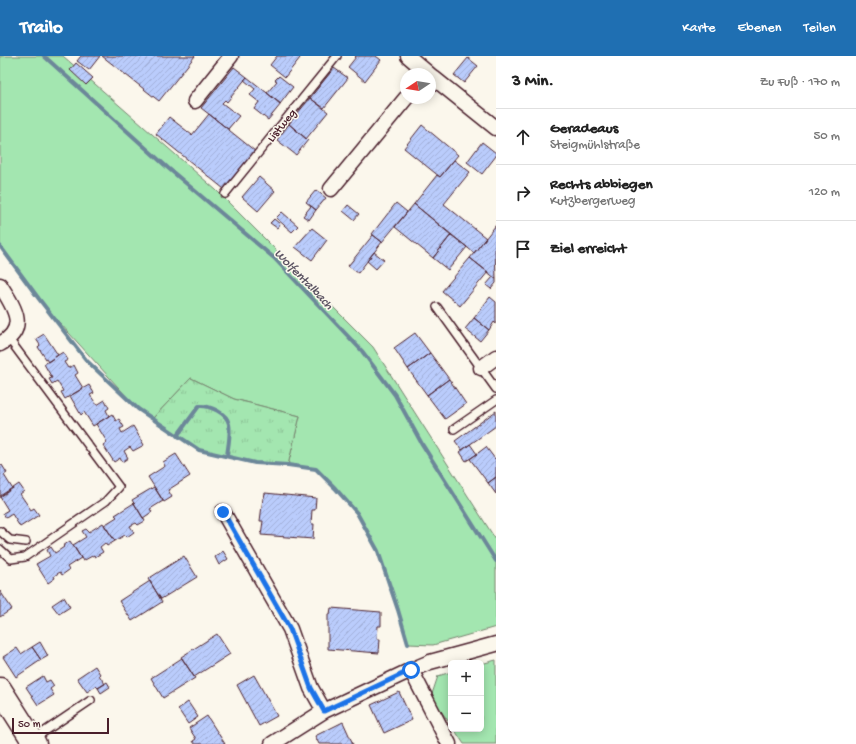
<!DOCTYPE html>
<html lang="de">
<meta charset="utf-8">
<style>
body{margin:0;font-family:"Gochi Hand",sans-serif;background:#f2f2f2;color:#222}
.controls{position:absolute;right:12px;bottom:12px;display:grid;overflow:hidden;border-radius:6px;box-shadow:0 2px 10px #0003}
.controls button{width:36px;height:36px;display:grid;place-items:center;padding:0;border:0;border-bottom:1px solid #e0e0e0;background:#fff;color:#222;font:20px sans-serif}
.compass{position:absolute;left:400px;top:12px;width:36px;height:36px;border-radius:50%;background:#fff;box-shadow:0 2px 10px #0003;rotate:258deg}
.scale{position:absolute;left:12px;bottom:10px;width:97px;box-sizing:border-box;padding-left:4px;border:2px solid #4a1f2b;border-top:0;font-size:11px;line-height:14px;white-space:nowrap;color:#4a1f2b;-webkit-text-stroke:3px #fbf7ec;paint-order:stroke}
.stop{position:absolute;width:12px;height:12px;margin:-9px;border:3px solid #1a73e8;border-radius:50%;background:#fff}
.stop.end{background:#1a73e8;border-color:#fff;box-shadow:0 1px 4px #0008}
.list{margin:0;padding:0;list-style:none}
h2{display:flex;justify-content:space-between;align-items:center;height:52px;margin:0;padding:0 16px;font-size:17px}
h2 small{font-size:13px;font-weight:400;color:#767676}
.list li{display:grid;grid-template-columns:26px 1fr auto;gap:12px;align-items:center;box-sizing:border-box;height:56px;padding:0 16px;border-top:1px solid #e0e0e0}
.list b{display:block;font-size:15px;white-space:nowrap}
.list p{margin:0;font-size:13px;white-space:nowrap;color:#767676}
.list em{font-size:13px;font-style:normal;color:#767676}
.icon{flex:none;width:22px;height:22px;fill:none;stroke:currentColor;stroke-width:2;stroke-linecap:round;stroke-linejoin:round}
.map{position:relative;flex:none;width:496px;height:688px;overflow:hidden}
header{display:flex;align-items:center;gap:24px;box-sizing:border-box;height:56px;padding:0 20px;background:#1f6fb2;color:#fff}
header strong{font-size:19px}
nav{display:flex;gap:22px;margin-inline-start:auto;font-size:14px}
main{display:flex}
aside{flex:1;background:#fff}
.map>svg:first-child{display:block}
</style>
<header>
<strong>Trailo</strong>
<nav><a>Karte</a><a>Ebenen</a><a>Teilen</a></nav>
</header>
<main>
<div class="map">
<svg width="496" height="688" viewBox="0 0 496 688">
<defs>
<pattern id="park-tufts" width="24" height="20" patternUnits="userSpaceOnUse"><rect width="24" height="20" fill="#a3e6b0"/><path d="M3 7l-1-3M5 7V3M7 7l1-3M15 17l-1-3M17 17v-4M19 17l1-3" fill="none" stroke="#8ec598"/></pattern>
<pattern id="building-hatch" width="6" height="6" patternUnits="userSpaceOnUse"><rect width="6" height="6" fill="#baccfc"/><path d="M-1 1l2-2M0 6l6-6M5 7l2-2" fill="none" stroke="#a1afd8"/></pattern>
</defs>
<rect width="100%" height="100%" fill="#fbf7ec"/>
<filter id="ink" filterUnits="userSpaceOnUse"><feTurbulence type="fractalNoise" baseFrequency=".025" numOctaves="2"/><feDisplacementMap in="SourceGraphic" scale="8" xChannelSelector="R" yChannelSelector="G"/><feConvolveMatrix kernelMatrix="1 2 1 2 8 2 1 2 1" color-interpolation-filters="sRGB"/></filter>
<g filter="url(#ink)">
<!-- grass -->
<path fill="#a3e6b0" stroke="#76826e" d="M0,0H63L216,134L373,291L496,484V571L433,589L408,588L398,554L378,495L357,457L335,432L316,413L288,409L300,360L234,343L191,322L153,362L138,353L39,244L0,190Z
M496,604V688H464L454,673H481V608Z
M451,616V669L431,641L438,620Z"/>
<!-- park -->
<path fill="url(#park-tufts)" stroke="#76826e" d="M191,322L234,343L300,360L288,409L255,407L199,394L153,362Z"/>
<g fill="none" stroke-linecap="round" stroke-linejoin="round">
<!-- stream -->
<path stroke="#6c8799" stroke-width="4" d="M44,0L168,112L274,202L362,295L395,339L422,388L496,505
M0,190L39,243L87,305L138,353L199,394L255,407L288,409L316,413L335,432L357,457L378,495L398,554L408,588
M177,380L199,350C209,349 227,357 229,368C231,378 228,390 227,400"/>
</g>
<!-- building -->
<path fill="url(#building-hatch)" stroke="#4a1f2b" d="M81,0H100L89,14L77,5Z
M102,0H195L159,45Z
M277,0H299L300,2L285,21L270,9Z
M355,0H376L381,4L365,25L348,11L356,1Z
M468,2L478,10L464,27L454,19Z
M76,7L93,22L86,29L70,14Z
M234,11L247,21L227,46L225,44L222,47L239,60L228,73L201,52Z
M334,12L348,22L324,52L310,42Z
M279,20L293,31L280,48L267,37L277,25L275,24Z
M247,21L281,48L268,64L254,53L259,46L250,39L255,33L244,24Z
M310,42L328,56L306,83L289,68Z
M209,58L255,95L224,133L156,78L169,61L192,79Z
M289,68L308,84L296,99L277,84Z
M422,69L458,99L440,121L404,92Z
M482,86L496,97V100L482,118L467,106Z
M454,104L470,116L444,148L486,182L474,197L414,148L437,119L440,121Z
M259,121L275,135L258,155L242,141Z
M316,134L326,142L316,154L306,146Z
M396,147L407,156L382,186L372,178Z
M414,148L451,179L433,202L395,171Z
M348,149L359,158L354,164L343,155Z
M311,150L316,154L309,164L303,160Z
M282,156L298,170L292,176L276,162Z
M274,163L280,168L277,172L270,167Z
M496,169L495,191L496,223L470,202Z
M312,172L327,184L312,204L295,191Z
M373,179L382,186L358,217L348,210Z
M451,179L467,191L448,214L433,202Z
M374,196L384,204L376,213L367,205Z
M470,202L488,216L460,250L442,235Z
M493,221L496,223V227L491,233L486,229Z
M490,241L496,246V268L494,266L489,274L474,262Z
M474,262L489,274L480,285L465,273Z
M415,277L430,297L408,313L394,292Z
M44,278L58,299L48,306L38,291L40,289L36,283Z
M63,296L68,304L64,306L68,312L74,309L78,317L75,319L83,332L65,343L61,336L63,335L57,325L52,328L49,323L52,322L44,308Z
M430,297L449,323L427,339L408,313Z
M449,323L466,348L445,363L427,339Z
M89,329L94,337L90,339L97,349L105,344L109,352L106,354L109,360L93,370L84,356L81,359L70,340Z
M496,355V370L462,394L455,385Z
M112,358L116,365L119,363L124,371L120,373L122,377L133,370L144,389L133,395L130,391L124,395L128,402L122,406L120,402L114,406L103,389L107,386L96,368Z
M470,388L477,398L466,405L460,396Z
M486,391L495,403L496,402V421L488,427L470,403Z
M176,398L190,420L168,434L172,441L164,446L148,421L165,410L163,406Z
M2,409L7,417L4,419L12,432L0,440V411Z
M496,421V438L488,427Z
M19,428L24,435L20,438L31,454L34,452L39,459L20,471L12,458L6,462L3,457L8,454L0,441Z
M154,431L163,445L150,453L152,456L143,462L132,444Z
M265,437L316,442L315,454H312L311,468H314L313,483L261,479L263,465H260L263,442H264Z
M134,447L145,465L138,469L136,467L130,470L134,476L127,481L125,479L115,485L104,469L117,461L115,459Z
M103,467L115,485L107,490L105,487L100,491L103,496L95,501L94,499L83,505L73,489L86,481L82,475L86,473L89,476Z
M70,485L81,502L67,511L69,514L62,519L60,516L54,520L55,522L48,527L36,508L50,500L47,494L51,491L55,497L64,491L63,490Z
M223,495L228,503L219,509L215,501Z
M184,500L197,521L161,543L148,523Z
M150,525L162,546L132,565L119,545Z
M0,535L12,553L0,561Z
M64,541L70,551L59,558L52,549Z
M331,552L381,556V570H378L377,583H380L379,597L328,593V558H330Z
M217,578L230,598L194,621L181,601Z
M40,586L48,600L41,604L32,591Z
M32,591L41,604L16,621L3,601L17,592L21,598Z
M182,602L195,622L163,642L151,622Z
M95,610L100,618L99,619L105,628L98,632L96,630L87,636L77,622Z
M254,619L277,660L259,670L237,629Z
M43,620L46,626L50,624L54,630L50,633L54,639L38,649L26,631Z
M107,626L110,631L101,637L98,632Z
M399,636L412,664L384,677L371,649Z
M188,646L198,661L188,668L178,653Z
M207,660L225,688H195L193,685L196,683L189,672Z
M343,666L353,688H319L315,680Z"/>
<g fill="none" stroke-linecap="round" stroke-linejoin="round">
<!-- service casing -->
<g stroke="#4a1f2b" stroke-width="10">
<path id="service" d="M225,138L337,0
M437,251L496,333
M454,373L496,344
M0,475L10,484L26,486
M0,493L11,503L25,501L106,445L119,431L9,283
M35,682L91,644"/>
</g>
<!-- minor casing -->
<g stroke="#4a1f2b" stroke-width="17">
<path id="minor" d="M408,0L429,18
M430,19L496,72
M195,45L231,0
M331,133L406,42
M0,229C13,250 30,272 0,288
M481,312L496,301
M223,456L290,573L311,632L324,655
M411,614L449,688
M272,688L324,655L411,614L430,606L496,588"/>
</g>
<!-- primary casing -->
<g stroke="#4a1f2b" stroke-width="25">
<path id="primary" d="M0,633L35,688"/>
</g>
<!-- service -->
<use href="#service" stroke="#fbf7ec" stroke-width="7"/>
<!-- minor -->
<use href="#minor" stroke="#fbf7ec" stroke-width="14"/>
<!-- primary -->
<use href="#primary" stroke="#fbf7ec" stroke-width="22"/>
</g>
</g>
<g fill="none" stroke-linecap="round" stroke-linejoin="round" filter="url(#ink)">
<!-- route -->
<path stroke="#1a73e8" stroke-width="5" d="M223,456L290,573L311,632L324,655L411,614"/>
</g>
<g text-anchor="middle" stroke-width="3" stroke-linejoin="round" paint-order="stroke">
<!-- street labels -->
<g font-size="12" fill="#4a1f2b" stroke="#fbf7ec">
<text transform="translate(281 69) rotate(-51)" y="4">Listweg</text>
</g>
<!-- water labels -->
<g font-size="13" font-style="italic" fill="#5b5362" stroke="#fbf7ec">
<text transform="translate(305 222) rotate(46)" y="5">Wolfentalbach</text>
</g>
</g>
</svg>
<div class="controls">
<button>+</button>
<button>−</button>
</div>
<svg class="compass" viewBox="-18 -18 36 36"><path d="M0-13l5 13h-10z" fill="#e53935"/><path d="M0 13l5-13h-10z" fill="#767676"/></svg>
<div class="scale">50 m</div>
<div class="stop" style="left:411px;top:614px"></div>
<div class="stop end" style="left:223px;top:456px"></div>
</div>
<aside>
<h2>3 Min.<small>Zu Fuß · 170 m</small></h2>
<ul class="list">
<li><svg class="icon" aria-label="ahead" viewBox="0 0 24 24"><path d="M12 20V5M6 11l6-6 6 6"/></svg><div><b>Geradeaus</b><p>Steigmühlstraße</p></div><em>50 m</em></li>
<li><svg class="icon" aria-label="right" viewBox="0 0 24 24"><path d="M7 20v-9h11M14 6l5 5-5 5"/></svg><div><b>Rechts abbiegen</b><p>Kutzbergerweg</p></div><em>120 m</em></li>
<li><svg class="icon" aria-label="arrive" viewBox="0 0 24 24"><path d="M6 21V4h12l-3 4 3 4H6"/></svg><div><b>Ziel erreicht</b></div></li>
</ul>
</aside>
</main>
